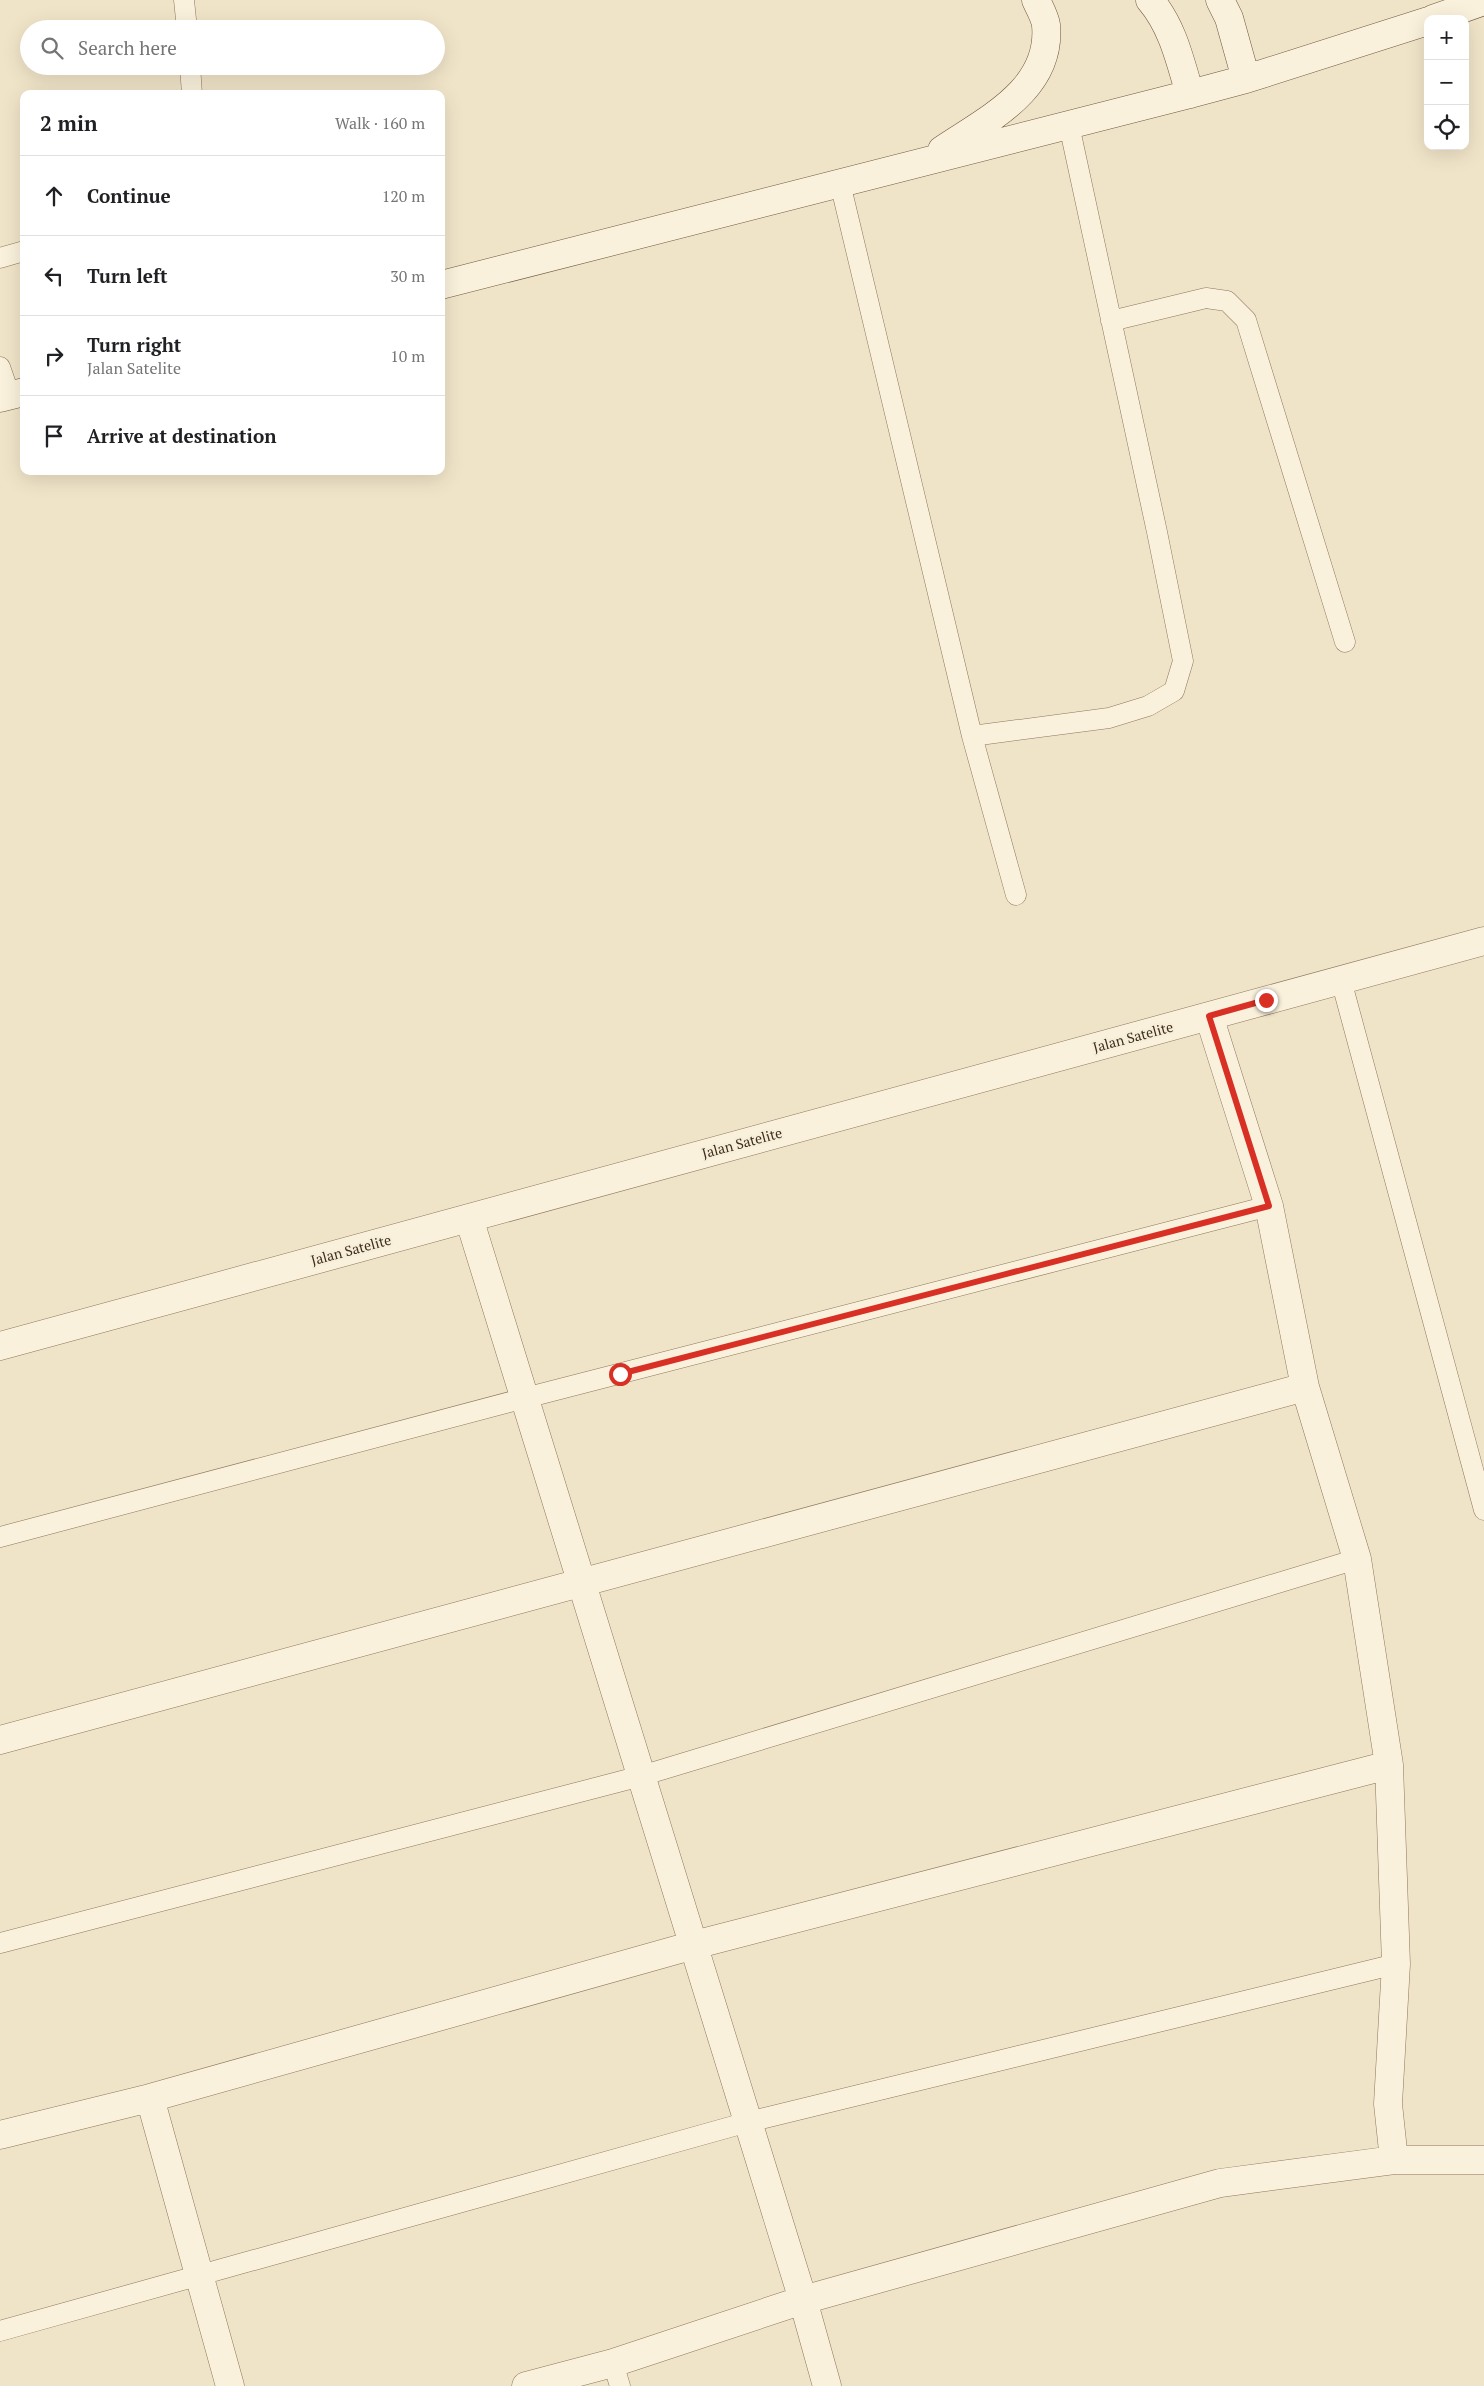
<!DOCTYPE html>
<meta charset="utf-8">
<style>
body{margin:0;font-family:"PT Serif",serif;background:#f6f6f6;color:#202124}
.controls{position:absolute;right:15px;top:15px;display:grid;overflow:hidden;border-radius:10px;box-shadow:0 5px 20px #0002}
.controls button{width:45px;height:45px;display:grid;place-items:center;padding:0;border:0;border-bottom:1px solid #e0e0e0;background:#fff;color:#202124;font:25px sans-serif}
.stop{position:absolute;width:15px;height:15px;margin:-11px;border:4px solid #d93025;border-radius:50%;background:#fff}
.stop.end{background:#d93025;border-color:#fff;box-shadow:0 1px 5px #0008}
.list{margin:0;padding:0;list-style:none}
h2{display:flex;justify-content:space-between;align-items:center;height:65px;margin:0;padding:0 20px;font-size:21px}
h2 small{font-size:16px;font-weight:400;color:#757577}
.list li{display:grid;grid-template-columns:32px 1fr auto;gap:15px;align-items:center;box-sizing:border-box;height:80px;padding:0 20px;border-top:1px solid #e0e0e0}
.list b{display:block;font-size:19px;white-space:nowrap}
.list p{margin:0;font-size:16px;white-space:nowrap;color:#757577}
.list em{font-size:16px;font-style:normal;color:#757577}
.icon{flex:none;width:28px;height:28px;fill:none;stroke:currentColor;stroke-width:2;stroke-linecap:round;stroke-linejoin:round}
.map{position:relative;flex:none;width:1484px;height:2386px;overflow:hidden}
.search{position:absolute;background:#fff;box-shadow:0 5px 20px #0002;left:20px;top:20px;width:425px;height:55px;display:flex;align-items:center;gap:12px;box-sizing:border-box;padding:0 18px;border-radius:28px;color:#757577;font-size:19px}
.panel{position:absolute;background:#fff;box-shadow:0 5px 20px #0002;left:20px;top:90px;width:425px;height:385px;border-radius:10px}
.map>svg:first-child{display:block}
</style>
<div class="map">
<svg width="1484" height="2386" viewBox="0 0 1484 2386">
<rect width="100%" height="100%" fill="#f0e4c8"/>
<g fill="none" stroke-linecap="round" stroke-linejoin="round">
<!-- service casing -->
<g stroke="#8d765c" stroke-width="21">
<path id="service" d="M184,0L187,29
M190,66L192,94
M840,183L972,736L1016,895
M0,258L24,251
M1111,321L1206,298L1227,301L1246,320L1345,642
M0,367L10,396
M972,736L1109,718L1148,706L1174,691L1183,661L1157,532L1069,125
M1341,980L1484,1510
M0,1537L525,1398L1269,1206
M0,1943L641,1776L1357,1559
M0,2331L748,2122L1396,1964
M613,2363L620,2386"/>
</g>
<!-- minor casing -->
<g stroke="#8d765c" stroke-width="29">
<path id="minor" d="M1209,1016L1269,1206L1305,1387L1357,1559L1389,1765L1396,1964L1388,2104L1394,2160
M469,1218L803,2300L827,2386
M0,1346L1484,941
M0,1740L1305,1387
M150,2098L230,2386
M0,2135L150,2098L694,1945L1389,1765
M526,2386L613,2363L803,2300L1220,2183L1394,2160H1484"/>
</g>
<!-- secondary casing -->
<g stroke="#6f573f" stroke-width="29">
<path id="secondary" d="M1150,0C1173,27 1180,61 1190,94
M1220,0L1229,18L1246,79
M1433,19L1484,1
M942,150C988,119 1052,89 1046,25C1045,17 1039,7 1036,0
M441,285L1190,94L1246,79L1428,21
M0,398L24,392"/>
</g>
<!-- service -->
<use href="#service" stroke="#faf1dc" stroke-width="20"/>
<!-- minor -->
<use href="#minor" stroke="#faf1dc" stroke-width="28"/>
<!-- secondary -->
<use href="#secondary" stroke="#faf1dc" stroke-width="28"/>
</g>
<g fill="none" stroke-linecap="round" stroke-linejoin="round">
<!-- route -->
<path stroke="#d93025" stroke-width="6" d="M620,1374L1269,1206L1209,1016L1266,1000"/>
</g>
<g text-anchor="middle" stroke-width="4.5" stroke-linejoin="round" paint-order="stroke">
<!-- street labels -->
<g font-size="14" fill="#3d2e20" stroke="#f7eed8">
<text transform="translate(1133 1037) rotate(-15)" y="5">Jalan Satelite</text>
<text transform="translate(742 1143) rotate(-15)" y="5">Jalan Satelite</text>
<text transform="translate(351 1250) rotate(-15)" y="5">Jalan Satelite</text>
</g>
</g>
</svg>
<div class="controls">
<button>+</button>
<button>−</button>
<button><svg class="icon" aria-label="locate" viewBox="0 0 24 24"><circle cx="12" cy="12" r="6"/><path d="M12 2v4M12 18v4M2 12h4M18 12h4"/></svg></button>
</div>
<div class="stop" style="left:620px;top:1374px"></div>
<div class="stop end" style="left:1266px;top:1000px"></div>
<div class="search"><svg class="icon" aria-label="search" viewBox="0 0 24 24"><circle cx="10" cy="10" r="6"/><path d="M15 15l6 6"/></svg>Search here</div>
<section class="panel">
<h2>2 min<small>Walk · 160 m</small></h2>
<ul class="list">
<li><svg class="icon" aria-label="ahead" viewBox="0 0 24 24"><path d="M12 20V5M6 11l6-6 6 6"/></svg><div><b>Continue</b></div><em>120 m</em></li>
<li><svg class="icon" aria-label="left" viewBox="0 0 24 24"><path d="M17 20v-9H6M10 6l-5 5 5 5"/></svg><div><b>Turn left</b></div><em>30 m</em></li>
<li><svg class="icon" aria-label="right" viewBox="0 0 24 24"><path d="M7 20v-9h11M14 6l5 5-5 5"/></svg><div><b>Turn right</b><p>Jalan Satelite</p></div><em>10 m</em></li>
<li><svg class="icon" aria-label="arrive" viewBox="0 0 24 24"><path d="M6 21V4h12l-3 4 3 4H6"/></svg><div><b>Arrive at destination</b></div></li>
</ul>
</section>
</div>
